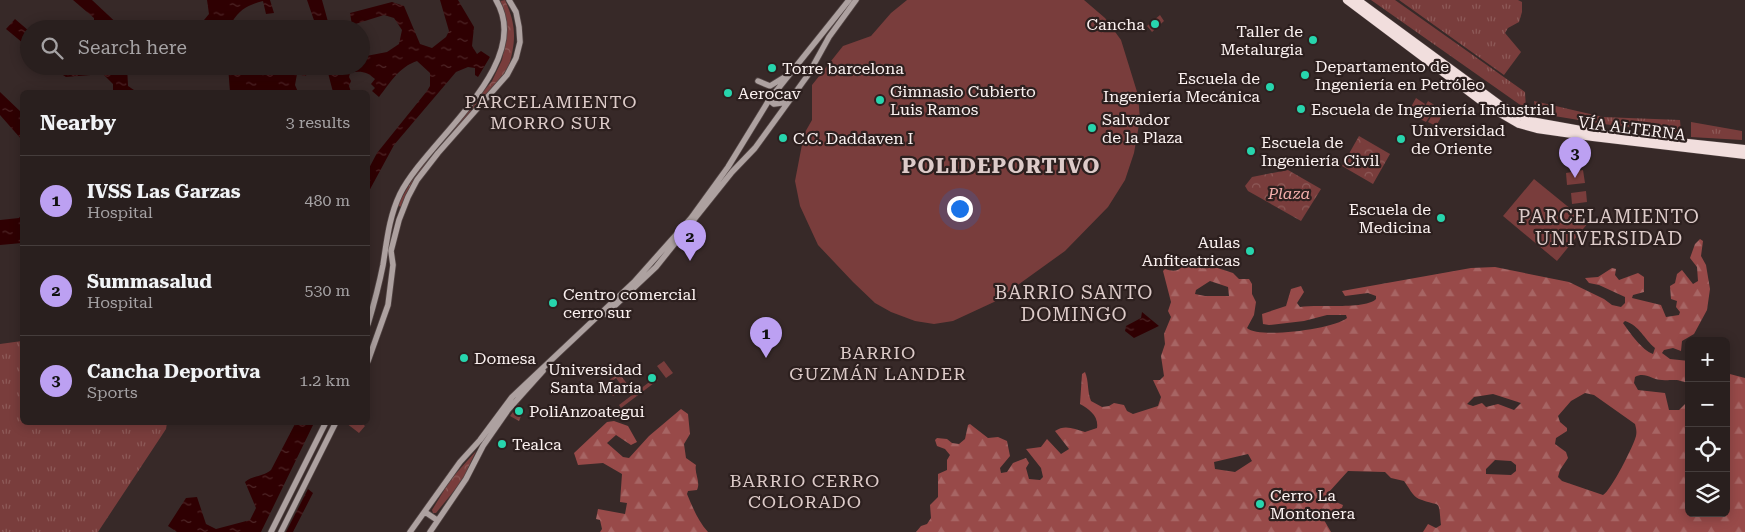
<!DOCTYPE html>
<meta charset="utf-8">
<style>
body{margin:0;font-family:"Roboto Serif",serif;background:#312727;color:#f1f3f6}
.controls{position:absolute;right:15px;bottom:15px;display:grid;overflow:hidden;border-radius:8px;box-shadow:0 2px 12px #0003}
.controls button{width:45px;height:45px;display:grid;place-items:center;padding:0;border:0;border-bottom:1px solid #453d3c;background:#291f1e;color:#f1f3f6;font:25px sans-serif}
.you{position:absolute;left:959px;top:208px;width:18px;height:18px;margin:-12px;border:4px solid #fff;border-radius:50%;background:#1a73e8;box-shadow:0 0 0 8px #1a73e833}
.badge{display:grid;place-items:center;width:32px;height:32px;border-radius:50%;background:#bca0f2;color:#111;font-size:16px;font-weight:700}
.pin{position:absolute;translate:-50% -41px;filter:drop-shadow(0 1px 2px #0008)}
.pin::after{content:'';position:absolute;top:26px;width:18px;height:15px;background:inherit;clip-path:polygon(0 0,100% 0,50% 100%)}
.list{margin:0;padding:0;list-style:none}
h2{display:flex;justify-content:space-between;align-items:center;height:65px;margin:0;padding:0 20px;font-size:21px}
h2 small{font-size:16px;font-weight:400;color:#a5a2a4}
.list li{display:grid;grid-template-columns:32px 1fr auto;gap:15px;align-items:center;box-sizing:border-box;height:90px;padding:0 20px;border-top:1px solid #453d3c}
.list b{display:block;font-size:19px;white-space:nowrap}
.list p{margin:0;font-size:16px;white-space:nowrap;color:#a5a2a4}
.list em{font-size:16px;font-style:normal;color:#a5a2a4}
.icon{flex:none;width:28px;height:28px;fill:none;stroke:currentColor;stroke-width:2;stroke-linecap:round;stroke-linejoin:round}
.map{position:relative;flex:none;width:1745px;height:532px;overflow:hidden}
.search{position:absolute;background:#291f1e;box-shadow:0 2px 12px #0003;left:20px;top:20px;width:350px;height:55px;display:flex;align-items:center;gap:12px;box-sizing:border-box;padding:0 18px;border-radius:28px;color:#a5a2a4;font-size:19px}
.panel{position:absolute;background:#291f1e;box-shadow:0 2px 12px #0003;left:20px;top:90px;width:350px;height:335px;border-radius:8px}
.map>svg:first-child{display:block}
</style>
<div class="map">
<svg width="1745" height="532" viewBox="0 0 1745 532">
<defs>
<pattern id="grass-tufts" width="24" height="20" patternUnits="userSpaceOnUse" patternTransform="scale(1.25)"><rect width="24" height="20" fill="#793d3c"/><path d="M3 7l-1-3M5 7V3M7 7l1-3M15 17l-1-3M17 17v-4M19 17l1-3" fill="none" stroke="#8d5a58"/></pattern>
<pattern id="forest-firs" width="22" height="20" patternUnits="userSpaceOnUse" patternTransform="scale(1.25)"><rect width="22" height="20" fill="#984a49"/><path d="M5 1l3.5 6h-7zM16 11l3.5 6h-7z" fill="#a76564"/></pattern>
<pattern id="park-crowns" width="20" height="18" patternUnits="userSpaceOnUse" patternTransform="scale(1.25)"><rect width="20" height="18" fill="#793d3c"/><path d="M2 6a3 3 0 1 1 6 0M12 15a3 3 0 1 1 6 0" fill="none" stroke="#8d5a58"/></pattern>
<pattern id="water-ripples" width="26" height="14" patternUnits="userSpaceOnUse" patternTransform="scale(1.25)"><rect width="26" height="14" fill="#2f0002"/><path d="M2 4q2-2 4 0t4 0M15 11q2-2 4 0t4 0" fill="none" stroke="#4e2627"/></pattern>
</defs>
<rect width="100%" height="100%" fill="#372928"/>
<!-- grass -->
<path fill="url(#grass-tufts)" d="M1371,0H1395L1525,92L1526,109Z
M1399,0H1518L1522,2V12L1519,22L1508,28L1505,33L1521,52L1504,75Z
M1534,101L1603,117L1680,120L1681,133L1603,124L1536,113Z
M1691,122L1742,131V140L1691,137Z
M22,341V422L167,423L166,429L98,532H0V344Z"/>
<!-- forest -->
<path fill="url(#forest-firs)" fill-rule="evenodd" d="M1700,239L1703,241L1701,256L1706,265L1710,289L1707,310L1694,334L1682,341L1681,351L1673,348L1664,350L1662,353L1670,359L1689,361V384C1675,378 1675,381 1662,380C1652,380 1645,371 1635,377L1634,383L1638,390L1665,393L1669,410H1679L1689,400V513H1726V373L1745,378V532H1423L1428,524L1436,528L1441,525C1438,497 1442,508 1419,499C1413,497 1408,486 1404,481L1391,478L1385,472L1348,471L1329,492V499L1343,505L1342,508L1325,514L1324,520L1331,532H916L921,526L927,524L931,518L930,505L938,497V474L947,470V460L950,455L945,449L937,446L935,440L937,438L947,439L952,443L959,444L965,439L968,425L970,424L988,438L998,437L1007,441L1010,456L1000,468L1001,473L1007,472L1013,463L1026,458L1029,463L1026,468L1029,479L1040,480L1043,477L1041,468L1026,449L1041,447L1047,439L1061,454L1069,449L1055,431C1065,424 1074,429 1085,432L1097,428C1099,416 1089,409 1080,404L1082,374L1085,372C1089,381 1087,391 1091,401L1102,407L1109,406L1114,403L1124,405L1127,411L1133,414L1158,406L1161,397L1153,380H1160L1164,376L1161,356L1165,344L1164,334L1171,317L1168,311L1171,302L1163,271L1165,269C1179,274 1182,267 1190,259L1233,273L1239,279H1249L1252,284V294L1256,302L1254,315L1247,328C1259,339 1334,329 1347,318L1346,315H1327L1304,321L1269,325L1263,324L1262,314L1286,306L1291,289L1301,286L1304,292L1297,303L1300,307C1317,304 1365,310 1376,299V296L1368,293L1345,296L1342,291L1471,268L1495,267L1569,282L1604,299L1612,305L1621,307L1625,303V297L1599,285L1589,283L1585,278L1598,277L1612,268L1616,269L1615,275L1619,280L1638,273L1644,277V292L1633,295L1632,298L1661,305L1666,317L1679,315L1680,312L1676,307L1677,301L1671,299L1670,286L1675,283L1677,274L1682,270L1693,284L1698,281L1697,267L1690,258L1695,244ZM1210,281L1228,287L1229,296H1205L1195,294L1196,290ZM1625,321C1640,326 1644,339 1655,348L1653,354C1642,350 1630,333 1623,323ZM1585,393L1594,395L1635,424C1636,428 1637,431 1636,436C1634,445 1611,491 1603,495L1562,481L1558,477L1560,470L1568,458L1566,452L1555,444L1556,438L1567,431V428L1560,422L1558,416L1571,401ZM1493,394L1521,403L1514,410L1498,404L1486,407L1482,403L1473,406L1467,404L1474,397ZM1248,454L1252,461L1235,472L1215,469L1214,462ZM1495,460L1511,461L1516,465V471L1511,475L1486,474V469Z
M681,409L688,414L690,434L684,444L686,458L696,465C694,473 701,482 697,490L688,491L687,494C693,508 698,521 708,532H600L602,529L600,520L596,519L598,509L625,514L627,503L620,502L622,474L603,463L578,465L574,453L607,422L614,421L628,426L637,442L631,445L616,435L607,443L623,457L629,458L649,436Z"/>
<!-- park -->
<path fill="url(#park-crowns)" d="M505,0C517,26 516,42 508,69L419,174L401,207L397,205L421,166L492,81L502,60L507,31L500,1Z
M1359,136L1390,154L1373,184L1342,166Z
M1288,170L1321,189L1301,221L1248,191L1245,186L1252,177Z
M612,364L628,385L613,396L611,394L622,386L616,378L606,386L604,384L616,375L610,366Z
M656,377L658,380L621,408L619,405Z
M519,404L522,414L519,421L510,416Z
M476,451L462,481L436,513H433L432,510L451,479Z"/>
<!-- pitch -->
<path fill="#793d3c" d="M907,0H1084L1105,18L1121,40L1138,95L1140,119L1134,153L1125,180L1108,207L1065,251L994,302L953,321L934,324L915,321L891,312L875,303L853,282L818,245L800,206L795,181L804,134L812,120V85L843,46L871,36L891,13Z
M1160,15L1164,21L1152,32L1147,26Z
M1416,98L1425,104L1415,120L1407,114Z
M1428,101L1436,106L1426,122L1418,118Z
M1438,105L1446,109L1436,126L1428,122Z
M1583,170L1585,183L1567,185L1566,173Z
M1534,179L1588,223L1557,261L1503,216Z
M1586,191L1587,202L1572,204L1571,193Z
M664,361L673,373L666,378L657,366Z
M346,423H362L365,426L359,433Z"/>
<!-- water -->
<path fill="url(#water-ripples)" d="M73,0H92L123,29H94V18Z
M207,0H270L274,13L266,14L263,1C248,5 240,9 232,22L234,29H185L204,20L209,14Z
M307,0H322L330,29H317Z
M440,0H458L474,27L472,46L477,54L481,51L490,57L478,77L475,75V68L468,67L456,72L394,145L368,193V170L377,153L427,91L430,86V73L417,61C399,67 390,83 379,97L372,91L375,88L371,84L375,79C368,72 360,70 350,73L349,77L351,81L349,86L351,92H333L328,73L320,66H361V57L387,52L399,44L402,30L394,18L384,15L352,25L350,13L392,2L404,6L420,44L432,48L446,37L449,31Z
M15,19L29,31V48L6,29Z
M49,66H127L128,86L137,92H113V84L103,74L66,77Z
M228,66H312L311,72L305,76L297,74L295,85L298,92H230Z
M0,92L22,113V140L0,115Z
M22,214V243L0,245V220L19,218Z
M1142,312L1159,326L1134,338L1125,331L1126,326L1141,318Z
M296,422L314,423L261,532H177L168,526L186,498L197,497L206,524L216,529L250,520L256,508L245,482C253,475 263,477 271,470Z
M308,489L313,493L293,532H286Z"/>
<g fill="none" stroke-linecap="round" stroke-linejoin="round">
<!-- secondary casing -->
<g stroke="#524544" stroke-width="7">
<path id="secondary" d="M758,81L770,86L783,78
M769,100L774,104L788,102
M606,314L656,267L732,172L755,148L808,75L829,37L856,0
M368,324C374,304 379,285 383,265C387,240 389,217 400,194C426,141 535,65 496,0
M368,361L388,305L393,265L391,251L399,220L408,197L417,180L438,153L507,75L516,58L520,42L519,27L516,12L509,0
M425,512L437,520
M271,532L326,422
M281,532L336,422
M410,532L460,462L480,440L512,397L634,282L691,218L728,167L769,100L849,0
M430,532L466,479L483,446L508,410L543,371"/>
</g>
<!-- highway casing -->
<g stroke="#524544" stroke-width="9">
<path id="highway" d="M1347,0L1488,106L1519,124L1537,129L1593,137L1745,155
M1357,0L1500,105L1531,121L1603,134L1745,149"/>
</g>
<!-- secondary -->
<use href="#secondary" stroke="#ada1a0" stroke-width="5.5"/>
<!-- highway -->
<use href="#highway" stroke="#f1dedd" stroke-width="8"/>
</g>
<!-- markers -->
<g fill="#27d5ad" stroke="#2d201f" stroke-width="2">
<circle cx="1155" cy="24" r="5"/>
<circle cx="1313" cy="40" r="5"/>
<circle cx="772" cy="68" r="5"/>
<circle cx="1305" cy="75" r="5"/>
<circle cx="1270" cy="87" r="5"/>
<circle cx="728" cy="93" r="5"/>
<circle cx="880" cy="100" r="5"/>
<circle cx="1301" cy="109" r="5"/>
<circle cx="1092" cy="128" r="5"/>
<circle cx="783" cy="138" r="5"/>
<circle cx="1401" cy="139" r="5"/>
<circle cx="1251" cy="151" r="5"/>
<circle cx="1441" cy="218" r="5"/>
<circle cx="1250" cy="251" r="5"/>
<circle cx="553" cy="303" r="5"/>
<circle cx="464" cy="358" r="5"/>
<circle cx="652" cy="378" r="5"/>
<circle cx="519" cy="411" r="5"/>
<circle cx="502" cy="444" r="5"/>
<circle cx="1260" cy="504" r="5"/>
</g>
<g text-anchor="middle" stroke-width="4.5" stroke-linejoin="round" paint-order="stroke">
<!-- poi labels -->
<g font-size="16" fill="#fbf1f0" stroke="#2d201f" text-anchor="start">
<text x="1145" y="30" text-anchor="end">Cancha</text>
<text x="1303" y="37" text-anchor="end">Taller de<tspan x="1303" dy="18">Metalurgia</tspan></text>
<text x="1315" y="72">Departamento de<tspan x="1315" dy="18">Ingeniería en Petróleo</tspan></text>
<text x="782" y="74">Torre barcelona</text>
<text x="1260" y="84" text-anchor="end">Escuela de<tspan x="1260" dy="18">Ingeniería Mecánica</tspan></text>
<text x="890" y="97">Gimnasio Cubierto<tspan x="890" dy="18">Luis Ramos</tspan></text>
<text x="738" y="99">Aerocav</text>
<text x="1311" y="115">Escuela de Ingeniería Industrial</text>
<text x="1102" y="125">Salvador<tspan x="1102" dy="18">de la Plaza</tspan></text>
<text x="1411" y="136">Universidad<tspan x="1411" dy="18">de Oriente</tspan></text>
<text x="793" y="144">C.C. Daddaven I</text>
<text x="1261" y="148">Escuela de<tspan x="1261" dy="18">Ingeniería Civil</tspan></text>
<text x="1431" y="215" text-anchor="end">Escuela de<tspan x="1431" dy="18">Medicina</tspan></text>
<text x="1240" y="248" text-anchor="end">Aulas<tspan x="1240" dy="18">Anfiteatricas</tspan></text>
<text x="563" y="300">Centro comercial<tspan x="563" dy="18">cerro sur</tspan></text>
<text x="474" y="364">Domesa</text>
<text x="642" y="375" text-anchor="end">Universidad<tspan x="642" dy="18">Santa María</tspan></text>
<text x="529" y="417">PoliAnzoategui</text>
<text x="512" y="450">Tealca</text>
<text x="1270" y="501">Cerro La<tspan x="1270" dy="18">Montonera</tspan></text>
</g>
<!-- street labels -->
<g font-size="16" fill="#fbf1f0" stroke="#2d201f">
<text transform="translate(1632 128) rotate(7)" y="6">VÍA ALTERNA</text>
</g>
<!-- park labels -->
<g font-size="16" font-style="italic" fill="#f2adaa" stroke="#2d201f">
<text x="1289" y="199">Plaza</text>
</g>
<!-- neighbourhood labels -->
<g font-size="18" letter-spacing="1" fill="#ddcbc9" stroke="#2d201f">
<text x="551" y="108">PARCELAMIENTO<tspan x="551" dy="21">MORRO SUR</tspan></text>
<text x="878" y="359">BARRIO<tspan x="878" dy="21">GUZMÁN LANDER</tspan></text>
<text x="805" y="487">BARRIO CERRO<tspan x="805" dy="21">COLORADO</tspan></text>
</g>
<!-- quarter labels -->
<g font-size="19" letter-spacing="1" fill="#ddcbc9" stroke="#2d201f">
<text x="1609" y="223">PARCELAMIENTO<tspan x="1609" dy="22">UNIVERSIDAD</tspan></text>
<text x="1074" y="299">BARRIO SANTO<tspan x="1074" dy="22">DOMINGO</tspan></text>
</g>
<!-- district labels -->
<g font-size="21" font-weight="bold" letter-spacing="1" fill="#ddcbc9" stroke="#2d201f">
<text x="1001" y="173">POLIDEPORTIVO</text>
</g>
</g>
</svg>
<div class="controls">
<button>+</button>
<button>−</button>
<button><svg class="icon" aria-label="locate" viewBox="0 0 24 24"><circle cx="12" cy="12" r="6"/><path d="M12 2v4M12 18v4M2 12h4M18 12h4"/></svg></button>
<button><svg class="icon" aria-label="layers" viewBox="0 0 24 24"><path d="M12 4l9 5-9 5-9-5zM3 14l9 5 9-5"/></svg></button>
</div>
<div class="you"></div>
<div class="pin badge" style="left:766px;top:358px">1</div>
<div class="pin badge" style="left:690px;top:261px">2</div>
<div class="pin badge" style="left:1575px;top:178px">3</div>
<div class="search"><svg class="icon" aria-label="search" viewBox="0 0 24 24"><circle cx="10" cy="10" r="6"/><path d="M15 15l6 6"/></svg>Search here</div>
<section class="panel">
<h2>Nearby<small>3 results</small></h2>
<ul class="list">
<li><span class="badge">1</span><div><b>IVSS Las Garzas</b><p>Hospital</p></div><em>480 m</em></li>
<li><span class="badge">2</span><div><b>Summasalud</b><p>Hospital</p></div><em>530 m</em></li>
<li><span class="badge">3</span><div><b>Cancha Deportiva</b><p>Sports</p></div><em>1.2 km</em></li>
</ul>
</section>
</div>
